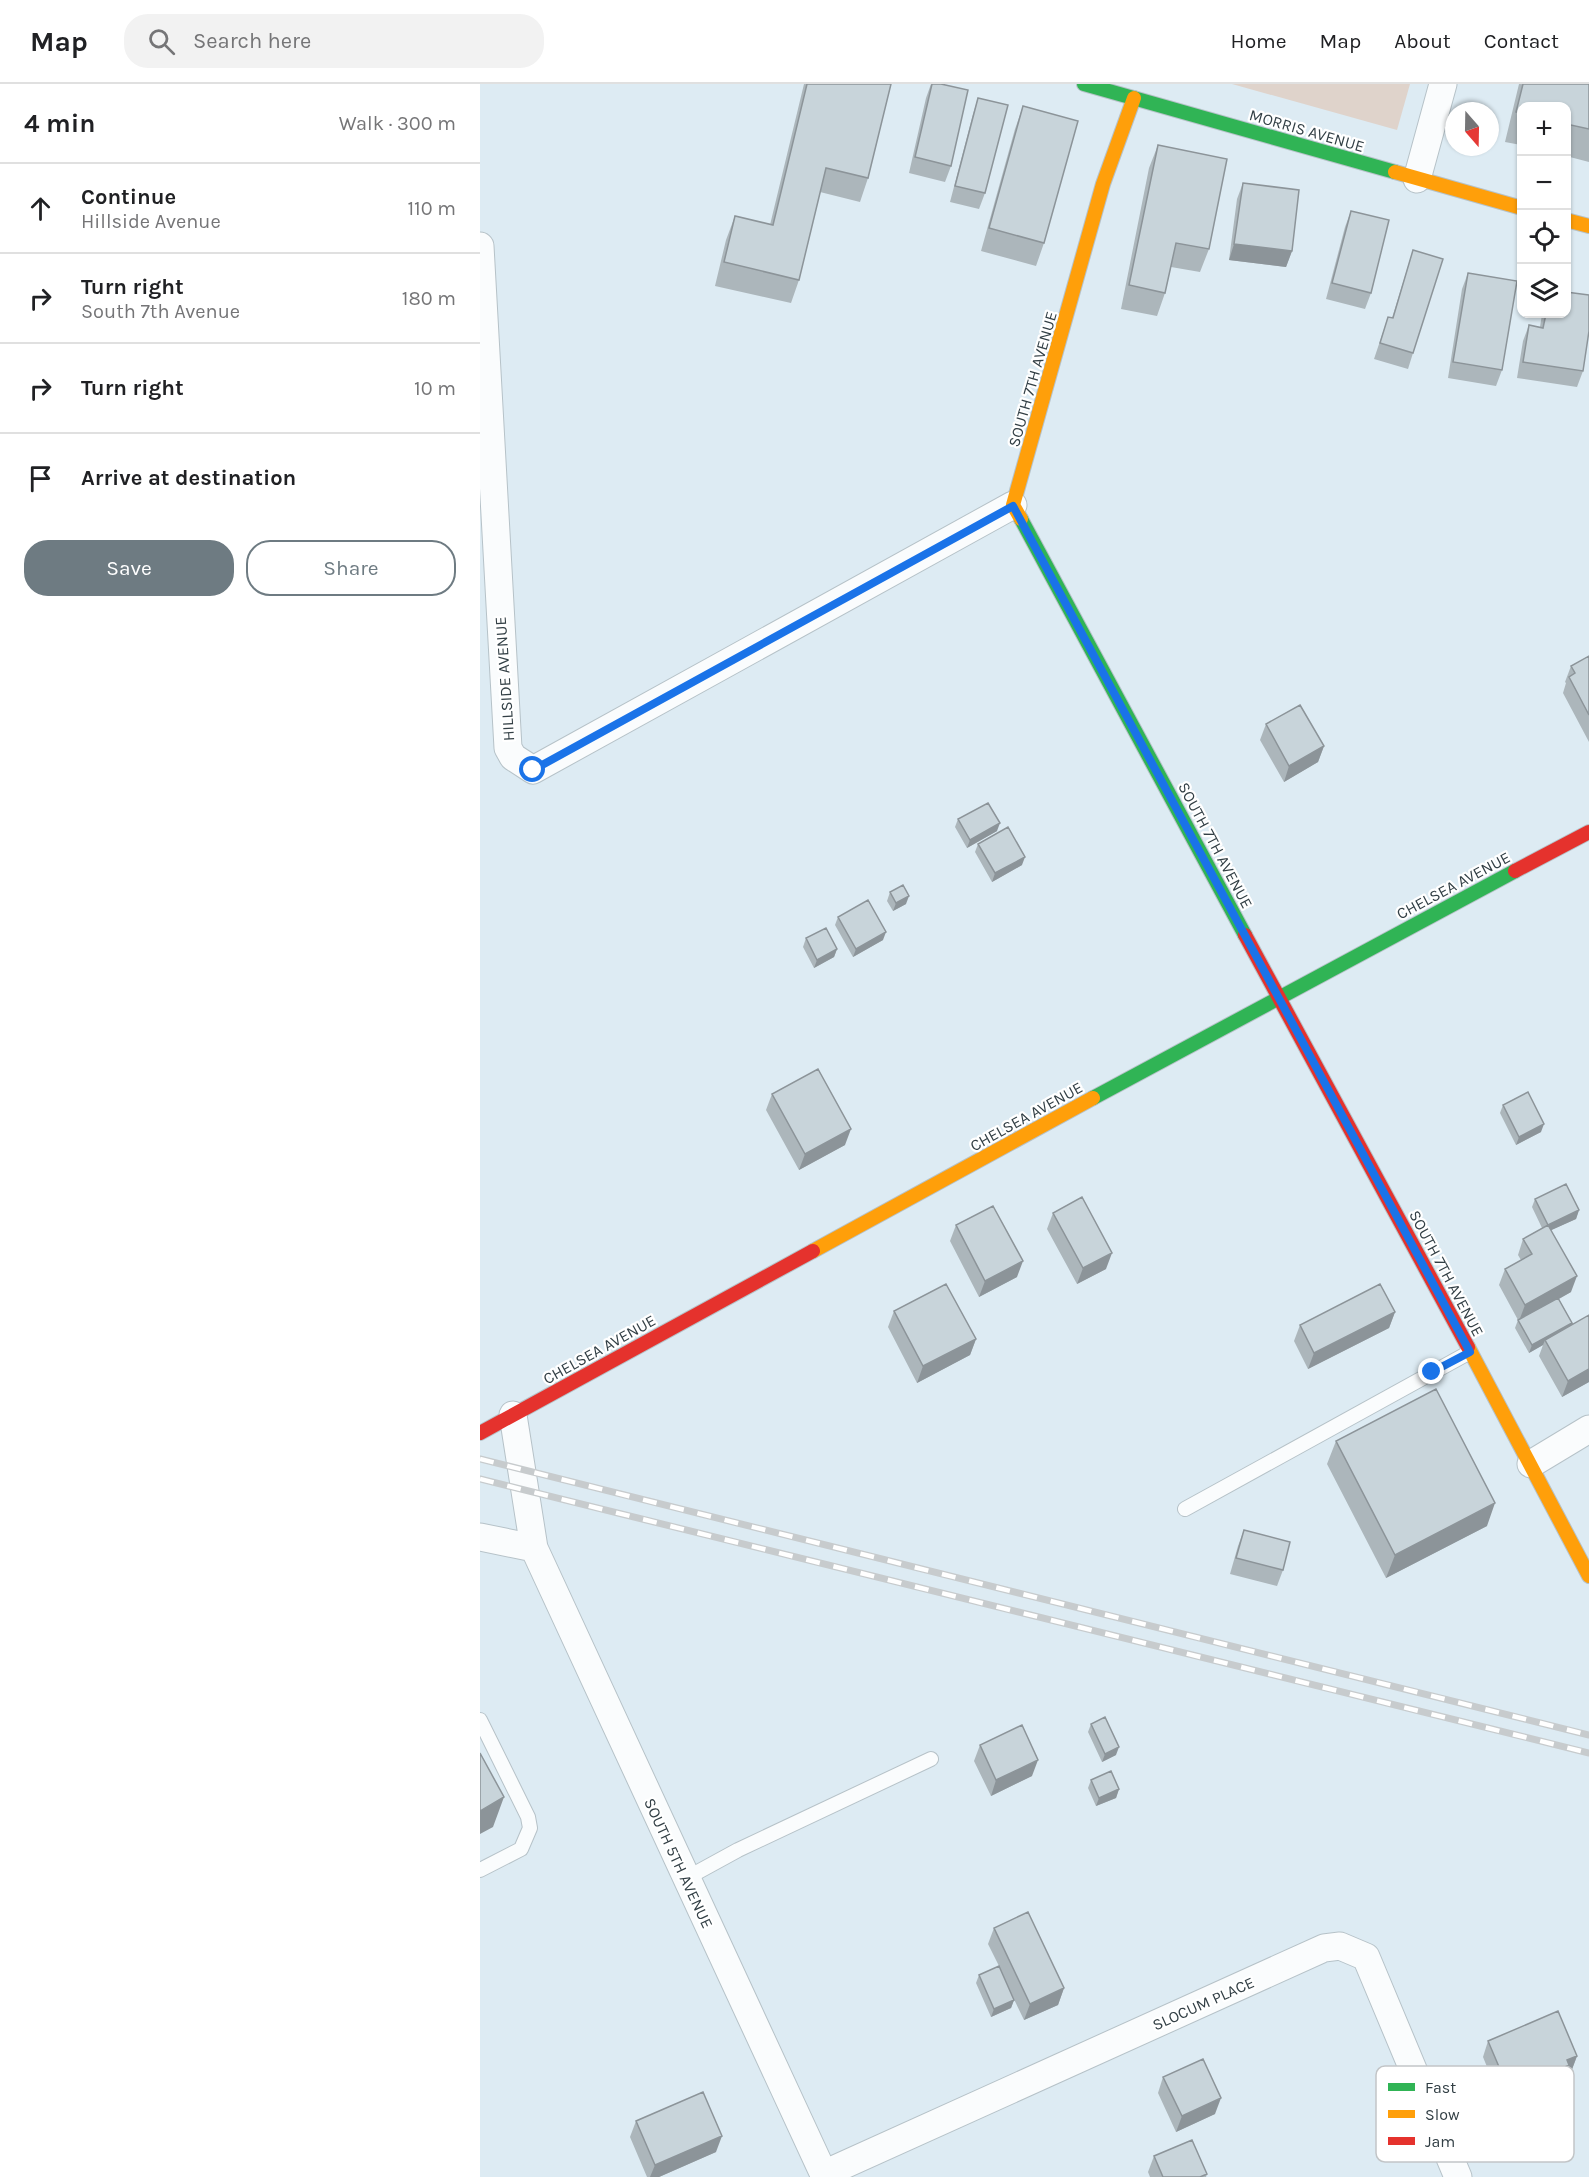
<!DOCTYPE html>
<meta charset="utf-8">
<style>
body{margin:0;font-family:Karla,sans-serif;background:#f2f2f2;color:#202124}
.controls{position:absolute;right:18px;top:18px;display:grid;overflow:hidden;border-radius:12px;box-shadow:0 2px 4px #0004}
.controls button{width:54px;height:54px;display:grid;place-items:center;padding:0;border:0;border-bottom:2px solid #e0e0e0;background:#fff;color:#202124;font:30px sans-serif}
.compass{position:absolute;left:965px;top:18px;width:54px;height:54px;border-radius:50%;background:#fff;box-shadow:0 2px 4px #0004;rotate:160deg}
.stop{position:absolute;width:18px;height:18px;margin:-14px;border:4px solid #1a73e8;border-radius:50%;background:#fff}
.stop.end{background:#1a73e8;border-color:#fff;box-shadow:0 2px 6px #0008}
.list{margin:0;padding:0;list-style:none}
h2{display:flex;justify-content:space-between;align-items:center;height:78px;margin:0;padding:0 24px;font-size:26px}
h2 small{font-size:20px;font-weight:400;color:#757577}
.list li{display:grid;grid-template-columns:39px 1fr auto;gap:18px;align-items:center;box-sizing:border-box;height:90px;padding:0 24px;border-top:2px solid #e0e0e0}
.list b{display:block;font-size:22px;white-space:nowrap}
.list p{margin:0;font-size:20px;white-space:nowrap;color:#757577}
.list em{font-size:20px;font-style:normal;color:#757577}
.actions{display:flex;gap:12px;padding:18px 24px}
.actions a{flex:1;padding:14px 0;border:2px solid #6e7b82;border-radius:24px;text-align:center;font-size:21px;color:#6e7b82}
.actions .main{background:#6e7b82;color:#fff}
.icon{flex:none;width:33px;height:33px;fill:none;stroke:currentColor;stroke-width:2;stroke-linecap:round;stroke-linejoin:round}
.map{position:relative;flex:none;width:1109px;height:2093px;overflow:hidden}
header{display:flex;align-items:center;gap:36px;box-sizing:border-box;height:84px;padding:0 30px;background:#fff;border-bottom:2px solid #e0e0e0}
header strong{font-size:28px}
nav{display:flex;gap:33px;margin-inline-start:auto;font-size:21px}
.search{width:420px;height:54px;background:#f2f2f2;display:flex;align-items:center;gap:15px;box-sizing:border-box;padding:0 21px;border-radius:24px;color:#757577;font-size:22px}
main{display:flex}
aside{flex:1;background:#fff}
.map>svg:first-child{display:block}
</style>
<header>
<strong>Map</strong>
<div class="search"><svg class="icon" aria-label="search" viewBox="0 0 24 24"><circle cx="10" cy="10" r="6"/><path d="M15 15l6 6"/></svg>Search here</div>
<nav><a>Home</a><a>Map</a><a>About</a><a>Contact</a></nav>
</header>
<main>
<aside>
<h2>4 min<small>Walk · 300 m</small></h2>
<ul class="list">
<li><svg class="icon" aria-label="ahead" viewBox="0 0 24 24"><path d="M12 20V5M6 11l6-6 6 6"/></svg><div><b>Continue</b><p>Hillside Avenue</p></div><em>110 m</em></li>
<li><svg class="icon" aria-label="right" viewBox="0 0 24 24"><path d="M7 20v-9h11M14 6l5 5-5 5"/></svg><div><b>Turn right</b><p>South 7th Avenue</p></div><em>180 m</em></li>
<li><svg class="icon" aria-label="right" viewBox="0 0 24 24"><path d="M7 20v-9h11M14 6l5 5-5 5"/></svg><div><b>Turn right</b></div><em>10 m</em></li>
<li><svg class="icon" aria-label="arrive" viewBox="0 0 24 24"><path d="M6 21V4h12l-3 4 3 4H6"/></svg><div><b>Arrive at destination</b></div></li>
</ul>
<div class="actions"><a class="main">Save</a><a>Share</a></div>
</aside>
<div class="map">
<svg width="1109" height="2093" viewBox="0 0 1109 2093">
<rect width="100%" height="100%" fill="#ddebf3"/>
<!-- green -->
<path fill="#dfd3cb" d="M752,0H930L917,46Z"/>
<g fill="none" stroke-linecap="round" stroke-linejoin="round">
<!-- lane casing -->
<g stroke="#b6c2c8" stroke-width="16">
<path id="lane" d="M705,1425L990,1268
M0,1636L48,1733L50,1744L41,1765L0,1786
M205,1795L258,1766L451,1675"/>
</g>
<!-- street casing -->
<g stroke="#b6c2c8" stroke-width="29">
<path id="street" d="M937,95L963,0
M0,162L28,664L33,673L53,686L533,421
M33,1331L54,1464
M1051,1380L1109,1345
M0,1453L54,1464L345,2093
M344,2090L844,1864L860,1862L886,1873L978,2093"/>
</g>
<!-- fast casing -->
<g stroke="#b6c2c8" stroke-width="16">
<path id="fast" d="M604,0L915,88
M541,435L765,851
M613,1014L1035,787"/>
</g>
<!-- slow casing -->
<g stroke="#b6c2c8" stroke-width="16">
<path id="slow" d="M915,88L1042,124
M1086,136L1109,142
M541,435L533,421L623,100L654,14
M333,1167L613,1014
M988,1263L1109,1492"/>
</g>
<!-- jam casing -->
<g stroke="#b6c2c8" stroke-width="16">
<path id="jam" d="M1035,787L1109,748
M765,851L988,1263
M0,1349L333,1167"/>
</g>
<!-- lane -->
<use href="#lane" stroke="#fafcfd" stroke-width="14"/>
<!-- street -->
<use href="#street" stroke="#fafcfd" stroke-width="27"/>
<!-- fast -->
<use href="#fast" stroke="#30b455" stroke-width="14"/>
<!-- slow -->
<use href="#slow" stroke="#ff9f0a" stroke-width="14"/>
<!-- jam -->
<use href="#jam" stroke="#e5322d" stroke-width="14"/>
<!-- rail casing -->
<g stroke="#c7cbcd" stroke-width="7">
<path id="rail" d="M0,1375L1109,1651
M0,1395L1109,1669"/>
</g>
<!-- rail -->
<use href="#rail" stroke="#fff" stroke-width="4.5" stroke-dasharray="14" stroke-linecap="butt"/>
</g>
<!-- wall -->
<path fill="#acb6bb" d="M324,0H411L388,94L380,118L340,108L319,196L311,219L235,202L246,156L255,132L290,141Z
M451,0L471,82L465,98L429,89L446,14Z
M1039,0H1109V78L1086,72V22H1041V61L1025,58Z
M498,14L505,109L499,125L470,118L493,30Z
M543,22L564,159L556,182L501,167L535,45Z
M678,61L729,165L720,188L691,183L685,209L677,232L641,225L669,84Z
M763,99L812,167L806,183L749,176L757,115Z
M871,127L891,209L885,225L846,215L865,143Z
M933,166V269L928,285L894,275L908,233L912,234Z
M988,189L1022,286L1016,302L968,294L982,205Z
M1062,230H1086L1103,287L1097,303L1037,294L1043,257L1049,241L1060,243Z
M1109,572V658L1083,609L1086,599L1085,598L1091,582Z
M786,640L844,662L838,678L804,698L780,656Z
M478,735L517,747L487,764L475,743Z
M498,760L542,781L512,798L495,768Z
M410,808L426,820L413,827L407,817Z
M358,833L403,856L373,873L355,841Z
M326,854L357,865L354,873L334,884L323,863Z
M292,1010L365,1061L319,1086L286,1026Z
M1023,1021L1061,1048L1036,1061L1020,1029Z
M1055,1115L1099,1126L1096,1135L1071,1146L1091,1208L1079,1215L1092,1239L1091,1241L1109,1298L1082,1313L1059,1272L1063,1261L1049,1269L1035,1244L1038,1236L1019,1201L1025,1185L1041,1176L1038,1171L1043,1155L1062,1144L1052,1123Z
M573,1129L626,1185L597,1200L567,1145Z
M476,1141L537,1193L499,1213L470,1157Z
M414,1227L496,1255L490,1271L437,1299L408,1243Z
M915,1228L909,1244L828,1285L814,1257L820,1241Z
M856,1357L1007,1442L906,1494L847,1380Z
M764,1446L803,1486L797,1502L750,1490L758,1462Z
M611,1640L636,1671L622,1678L608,1648Z
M500,1661L552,1692L511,1712L494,1677Z
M611,1696L639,1705L636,1714L616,1722L608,1704Z
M514,1844L584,1904L578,1921L544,1936L529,1905L534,1916L531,1924L511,1933L496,1899L499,1891L519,1882L508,1860Z
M1008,1957L1097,1972L1091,1988L1086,1990L1083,1998L1060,2007L1058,2013L1025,2027L1003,1973Z
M683,1993L735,2030L696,2048L678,2009Z
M156,2037L236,2068L179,2093H167L150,2053Z
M674,2072L727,2090L726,2093H670L668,2088Z"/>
<!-- shaded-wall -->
<path fill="#8c9499" d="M754,160L812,167L806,183L749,176Z
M844,662L838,678L804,698L809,682Z
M520,739L517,747L487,764L490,756Z
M545,773L542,781L512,798L515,789Z
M429,812L426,820L413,827L416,819Z
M406,848L403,856L373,873L376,865Z
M357,865L354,873L334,884L337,876Z
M1064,1040L1061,1048L1036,1061L1039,1053Z
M371,1045L365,1061L319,1086L325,1070Z
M1099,1126L1096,1135L1065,1149L1068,1141Z
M632,1169L626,1185L597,1200L603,1184Z
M543,1177L537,1193L499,1213L505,1197Z
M1097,1192L1091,1208L1039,1237L1045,1221Z
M915,1228L909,1244L828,1285L834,1269Z
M1092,1239L1089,1247L1065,1256L1063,1261L1049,1269L1052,1261Z
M496,1255L490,1271L437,1299L443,1282Z
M1109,1285V1298L1082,1313L1088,1297Z
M1015,1419L1007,1442L906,1494L915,1471Z
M639,1663L636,1671L622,1678L625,1670Z
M558,1676L552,1692L511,1712L516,1696Z
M639,1705L636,1714L616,1722L619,1714Z
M24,1713L13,1743L0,1750V1727Z
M584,1904L578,1921L544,1936L550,1920Z
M534,1916L531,1924L511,1933L514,1925Z
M1097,1972L1091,1988L1086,1990L1083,1998L1060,2007L1058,2013L1025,2027L1031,2011L1062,1993L1087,1976Z
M741,2014L735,2030L696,2048L702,2032Z
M242,2052L236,2068L179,2093H170L175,2081Z"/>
<!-- building -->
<path fill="#c8d4da" stroke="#8c9499" stroke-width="1.5" d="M327,0H411L388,94L346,84L319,196L244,178L255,132L293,141Z
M452,0H461L488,6L471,82L435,73Z
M1043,0H1109V45L1086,40V22H1041V29L1036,28Z
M498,14L528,21L505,109L475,102Z
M543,22L598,37L564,159L509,144Z
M678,61L747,75L729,165L696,159L685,209L649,201Z
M763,99L819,106L812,167L754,160Z
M871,127L909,136L891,209L852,199Z
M933,166L963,175L933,269L900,259L908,233L913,234Z
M988,189L1037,197L1022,286L973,278Z
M1086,208L1109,211V247L1103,287L1043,278L1049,241L1063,244L1066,230H1086Z
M1109,572V631L1089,593L1095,589L1091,582Z
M820,621L844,662L809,682L786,640Z
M508,719L520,739L490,756L478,735Z
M528,743L545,773L515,789L498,760Z
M423,801L429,812L416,819L410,808Z
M388,816L406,848L376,865L358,833Z
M346,844L357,865L337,876L326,854Z
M338,985L371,1045L325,1070L292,1010Z
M1048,1008L1064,1040L1039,1053L1023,1021Z
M1086,1100L1099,1126L1068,1141L1055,1115Z
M602,1113L632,1169L603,1184L573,1129Z
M513,1122L543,1177L505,1197L476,1141Z
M1068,1141L1097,1192L1045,1221L1025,1185L1052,1170L1043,1155Z
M466,1200L496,1255L443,1282L414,1227Z
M900,1200L915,1228L834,1269L820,1241Z
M1078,1214L1092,1239L1052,1261L1038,1236Z
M1109,1231V1285L1088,1297L1065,1256Z
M956,1305L1015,1419L915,1471L856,1357Z
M764,1446L810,1458L803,1486L756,1474Z
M625,1633L639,1663L625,1670L611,1640Z
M542,1641L558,1676L516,1696L500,1661Z
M0,1669L24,1713L0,1727Z
M631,1687L639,1705L619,1714L611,1696Z
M548,1828L584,1904L550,1920L514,1844Z
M519,1882L534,1916L514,1925L499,1891Z
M1078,1927L1097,1972L1087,1976L1089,1981L1062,1993L1064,1997L1031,2011L1008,1957Z
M723,1975L741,2014L702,2032L683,1993Z
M223,2008L242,2052L175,2081L156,2037Z
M712,2056L727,2090L720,2093H683L674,2072Z"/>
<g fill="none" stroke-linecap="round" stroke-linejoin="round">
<!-- route -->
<path stroke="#1a73e8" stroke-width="8" d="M53,686L533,422L990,1268L952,1288"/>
</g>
<g text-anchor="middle" stroke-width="4.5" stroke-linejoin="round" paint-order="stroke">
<!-- street labels -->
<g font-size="16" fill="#323f45" stroke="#fff">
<text transform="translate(827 46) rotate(16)" y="6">MORRIS AVENUE</text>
<text transform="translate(552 295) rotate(-74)" y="6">SOUTH 7TH AVENUE</text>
<text transform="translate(24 595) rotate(-94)" y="6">HILLSIDE AVENUE</text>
<text transform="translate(736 761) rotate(62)" y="6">SOUTH 7TH AVENUE</text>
<text transform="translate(973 801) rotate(-28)" y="6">CHELSEA AVENUE</text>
<text transform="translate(546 1032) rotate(-29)" y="6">CHELSEA AVENUE</text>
<text transform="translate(967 1189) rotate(62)" y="6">SOUTH 7TH AVENUE</text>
<text transform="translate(119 1265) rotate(-29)" y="6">CHELSEA AVENUE</text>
<text transform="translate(199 1779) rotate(65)" y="6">SOUTH 5TH AVENUE</text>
<text transform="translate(723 1919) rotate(-24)" y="6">SLOCUM PLACE</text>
</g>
</g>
<!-- legend -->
<rect x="896" y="1982" width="198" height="96" rx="9" fill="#fff" stroke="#c2c5c7" stroke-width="1.5"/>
<rect x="908" y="1999" width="27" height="8" fill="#30b455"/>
<rect x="908" y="2026" width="27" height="8" fill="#ff9f0a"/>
<rect x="908" y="2053" width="27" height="8" fill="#e5322d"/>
<g font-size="16" fill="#323f45">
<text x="945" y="2009">Fast</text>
<text x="945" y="2036">Slow</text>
<text x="945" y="2063">Jam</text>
</g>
</svg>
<div class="controls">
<button>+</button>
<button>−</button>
<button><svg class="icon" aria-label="locate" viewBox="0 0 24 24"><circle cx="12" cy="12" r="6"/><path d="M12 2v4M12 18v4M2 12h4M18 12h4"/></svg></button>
<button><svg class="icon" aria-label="layers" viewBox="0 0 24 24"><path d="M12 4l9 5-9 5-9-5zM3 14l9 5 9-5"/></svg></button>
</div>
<svg class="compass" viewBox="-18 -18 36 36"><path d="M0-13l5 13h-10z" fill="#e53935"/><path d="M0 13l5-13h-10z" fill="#757577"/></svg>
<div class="stop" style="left:53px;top:686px"></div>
<div class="stop end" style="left:952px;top:1288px"></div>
</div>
</main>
